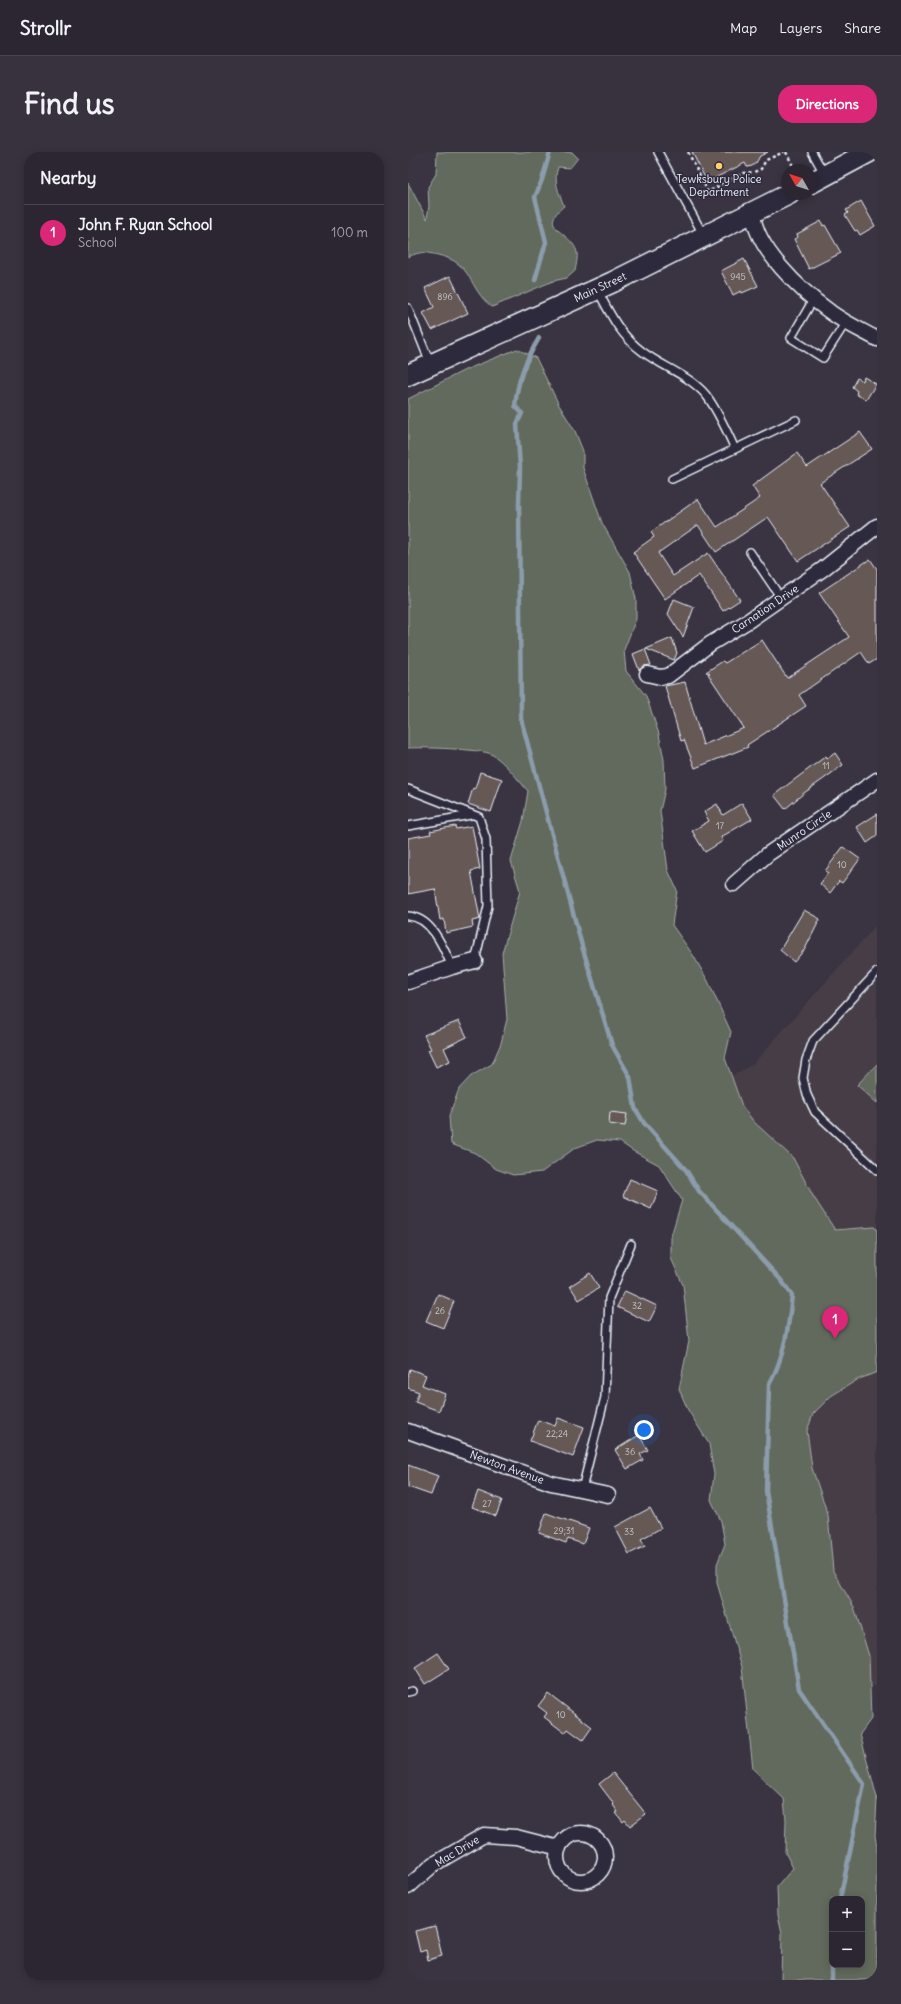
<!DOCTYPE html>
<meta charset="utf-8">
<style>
body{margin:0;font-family:Delius,sans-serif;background:#38323e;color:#f1f3f6}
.controls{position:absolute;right:12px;bottom:12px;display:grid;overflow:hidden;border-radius:8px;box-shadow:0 2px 10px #0003}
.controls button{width:36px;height:36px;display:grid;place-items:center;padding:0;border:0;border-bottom:1px solid #48434d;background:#2c2632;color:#f1f3f6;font:20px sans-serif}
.compass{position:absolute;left:373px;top:12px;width:36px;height:36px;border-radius:50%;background:#2c2632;box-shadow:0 2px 10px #0003;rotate:309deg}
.you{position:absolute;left:236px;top:1278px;width:14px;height:14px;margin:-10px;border:3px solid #fff;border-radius:50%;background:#1a73e8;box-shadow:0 0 0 6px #1a73e833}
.badge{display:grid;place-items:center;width:26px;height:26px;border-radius:50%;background:#db2777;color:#fff;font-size:13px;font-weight:700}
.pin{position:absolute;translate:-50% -33px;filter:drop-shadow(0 1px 2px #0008)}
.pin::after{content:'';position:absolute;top:21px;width:14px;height:12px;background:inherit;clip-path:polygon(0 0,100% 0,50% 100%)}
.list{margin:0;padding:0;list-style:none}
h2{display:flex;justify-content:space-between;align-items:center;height:52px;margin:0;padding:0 16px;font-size:17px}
h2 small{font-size:13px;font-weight:400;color:#a6a5ac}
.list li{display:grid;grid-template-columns:26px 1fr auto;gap:12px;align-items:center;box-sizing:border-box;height:56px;padding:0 16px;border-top:1px solid #48434d}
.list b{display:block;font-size:15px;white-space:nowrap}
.list p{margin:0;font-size:13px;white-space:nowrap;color:#a6a5ac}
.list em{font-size:13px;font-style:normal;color:#a6a5ac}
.map{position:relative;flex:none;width:469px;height:1828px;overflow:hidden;border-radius:16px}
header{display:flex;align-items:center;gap:24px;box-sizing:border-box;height:56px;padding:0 20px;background:#2c2632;border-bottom:1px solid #48434d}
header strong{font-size:19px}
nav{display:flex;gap:22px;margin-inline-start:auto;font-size:14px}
.intro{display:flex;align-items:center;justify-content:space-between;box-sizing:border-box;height:96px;padding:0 24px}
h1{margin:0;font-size:28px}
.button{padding:10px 18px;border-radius:16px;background:#db2777;color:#fff;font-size:14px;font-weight:700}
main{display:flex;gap:24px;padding:0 24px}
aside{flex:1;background:#2c2632;border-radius:16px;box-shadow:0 2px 10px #0003}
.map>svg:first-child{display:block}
</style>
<header>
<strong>Strollr</strong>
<nav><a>Map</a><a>Layers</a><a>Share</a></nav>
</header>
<div class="intro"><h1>Find us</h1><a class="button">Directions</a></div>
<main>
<aside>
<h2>Nearby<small></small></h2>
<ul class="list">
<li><span class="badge">1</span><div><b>John F. Ryan School</b><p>School</p></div><em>100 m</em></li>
</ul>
</aside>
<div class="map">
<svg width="469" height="1828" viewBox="0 0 469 1828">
<rect width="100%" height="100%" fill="#3a3342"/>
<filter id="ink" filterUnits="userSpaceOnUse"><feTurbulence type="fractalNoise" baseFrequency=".025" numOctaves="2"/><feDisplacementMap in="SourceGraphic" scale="8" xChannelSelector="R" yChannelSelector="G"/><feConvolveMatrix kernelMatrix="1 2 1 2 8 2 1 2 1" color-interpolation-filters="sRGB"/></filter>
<g filter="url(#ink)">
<!-- built -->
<path fill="#473e47" d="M469,772V1535L395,1506L374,1309L244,968L345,912Z"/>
<!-- green -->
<path fill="#626a5d" stroke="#a5aeaa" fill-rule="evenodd" d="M29,0H164L170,6L162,16L150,15C145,30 151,40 156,54C128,77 163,79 169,100C170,105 168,114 167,119L159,126L145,129L84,155C59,136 66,111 30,103C16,100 13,99 0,105V31L19,67L21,54L20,35L28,22Z
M109,197L128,206L151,253L167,279L175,299V316L194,371L222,420L228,447V467L216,498L218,519L238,544L251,582L256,608L257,637L252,659L260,718L269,738L264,773L285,803L300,829L323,880L317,906L334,954L346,970L385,1006L405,1044L427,1078L466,1075L469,1077V1220L449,1228L423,1244L405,1262L399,1279L404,1316L420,1363L425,1419L446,1455L461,1504L463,1567L452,1582L469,1646L467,1684L469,1695V1828H373L374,1781L370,1763L369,1735L385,1716L377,1700L378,1668L376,1647L345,1617L334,1515L309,1431V1412L317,1392L313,1369L303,1348L306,1322L301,1292L280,1258L271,1237L281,1189L275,1133L263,1106V1084L274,1048L251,1013L225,999L212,990L189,988L167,996L134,1020L105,1023L88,1017L67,1001L43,992L41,964L51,937L63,924L84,912L93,891L99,867L94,801L112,739L103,709L115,669L120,639C110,628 96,609 83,602C74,597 12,595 0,596V247L57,218ZM424,1747H454V1813H424Z
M469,912V951L449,933Z"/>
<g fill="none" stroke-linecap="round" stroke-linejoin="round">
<!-- stream -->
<path stroke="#8b9cac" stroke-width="4.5" d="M127,128L138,90L127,45L134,28L142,0
M131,186C117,210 110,226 107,254L114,261L109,272L112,316L111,352L113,567L174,794L204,893L222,925L227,956L236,971L278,1018L291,1039L373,1128L384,1143C381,1174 376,1206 361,1233L358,1339L391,1537L456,1632L432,1747
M424,1828V1787"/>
</g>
<!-- building -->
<path fill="#665854" stroke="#e8f1f8" d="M284,0H360L352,4L348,11L344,14L339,15L337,11L299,30Z
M453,49L467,74L452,83L449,78L447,79L437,63L440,61L438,58Z
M413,69L415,74L417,73L433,101L401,117L386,87L390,85L389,82Z
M336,107L350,134L334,141L333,139L325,143L313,119Z
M42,124L60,161L24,178L15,161L26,155L17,136Z
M456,225L468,232L458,248L448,242L449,239L444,235L449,226L455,229Z
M452,280L464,297L412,331L442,375L390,409L360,365L308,400L290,373L250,401L265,424L300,401L332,448L315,459L291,423L257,447L225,400L246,385L243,380L290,347L309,375L352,346L344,334L389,301L399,315Z
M462,407L469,417V507L461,512L453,500L391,543L398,554L339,593L340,595L287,616L276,588L273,589L257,534L277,530L295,593L336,576L300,522L302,521L298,520L315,509L317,511L354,488L379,526L441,485L411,441Z
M266,447L286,455L275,485L260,462Z
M264,486L269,501L266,508L238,497Z
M237,497L243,513L236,514L231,518L225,502Z
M427,601L435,613L396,641L377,657L366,643L418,604L419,607Z
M72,620L94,627L83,660L60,652L65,636L67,637Z
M334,651L344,667L313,685L315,689L297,700L284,679L301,669L296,660L309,652L315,663Z
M469,662V684L459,691L449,675Z
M47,674L48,677L64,674L72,717L63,719L72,767L64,769L65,775L38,781L36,767L32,768L27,737L0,742V686L23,682L22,679Z
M435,695L452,707L434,731L431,729L422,741L412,732L420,721L417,719Z
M396,758L412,767L397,797L386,810L372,798Z
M51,869L59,885L36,896L42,909L28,915L20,898L23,897L16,883Z
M202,960L219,962L217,974L201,972Z
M222,1027L250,1039L243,1057L215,1044Z
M182,1121L191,1136L171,1148L162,1134Z
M217,1139L249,1154L241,1170L209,1155Z
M30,1142L46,1149L35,1176L18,1169Z
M2,1217L18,1223L14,1233L37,1242L31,1259L7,1250L11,1240L0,1236V1223Z
M150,1266L176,1275L165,1305L122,1289L130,1268L147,1274Z
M231,1283L240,1298L232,1302L235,1308L219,1317L207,1298Z
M0,1313L30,1324L23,1343L0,1335Z
M70,1339L94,1348L88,1364L64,1355Z
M242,1356L253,1376L233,1387L237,1394L221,1402L207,1375Z
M138,1361L181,1376L175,1392L160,1387L158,1391L131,1381Z
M30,1501L41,1517L17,1532L7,1516Z
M140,1541L184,1575L175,1588L160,1577L157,1581L136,1565L139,1561L130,1554Z
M205,1621L238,1662L222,1674L217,1668L215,1670L208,1661L210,1660L205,1653L206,1652L191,1632Z
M27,1774L34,1804L20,1808L18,1798L12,1800L7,1779Z"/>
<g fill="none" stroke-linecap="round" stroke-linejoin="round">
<!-- service casing -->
<g stroke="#e8f1f8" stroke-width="10">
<path id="service" d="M250,0L296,84
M404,0L417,23
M190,139C203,164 212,183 235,200C255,215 281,223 298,243C310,259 319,279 327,297L264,327
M405,148L383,186L415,206L438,170
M0,156L22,211
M327,297L388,268
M342,400L373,446
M0,637L71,665L78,687L80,754L67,809
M0,674L63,663
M0,764C24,765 36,797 44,815
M469,820L405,889L398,908L395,926L399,943L407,960L469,1018
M174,1337L197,1245L201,1146L223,1092
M0,1540L4,1539"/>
</g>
<!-- minor casing -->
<g stroke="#e8f1f8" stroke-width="17">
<path id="minor" d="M345,61C347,96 393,139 421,159C435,170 453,178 469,187
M239,522L252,525L260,524L302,492L340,469L415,417L469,374
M326,732L360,702L469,628
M0,830L44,815L67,809
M0,1279L143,1331L200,1343
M149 1705a24 24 0 1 1 48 0a24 24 0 1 1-48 0Z
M0,1735L26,1712L76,1683L108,1685L151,1696"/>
</g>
<!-- secondary casing -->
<g stroke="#e8f1f8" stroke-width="23">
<path id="secondary" d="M403,31L461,0
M0,223L205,130L381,42"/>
</g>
<!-- path -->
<path stroke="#e8f1f8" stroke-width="2.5" stroke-dasharray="3 3" stroke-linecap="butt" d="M280,0L300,40L335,21L346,20L353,17L358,8L376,0
M378,0L387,18"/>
<!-- service -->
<use href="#service" stroke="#2f2a3d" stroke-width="7"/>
<!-- minor -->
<use href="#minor" stroke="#2f2a3d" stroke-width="14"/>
<!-- secondary -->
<use href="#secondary" stroke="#2f2a3d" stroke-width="20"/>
</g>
</g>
<!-- markers -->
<circle fill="#ffd166" stroke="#2f2a3d" stroke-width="1.5" cx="311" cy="14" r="4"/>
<g text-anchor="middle" stroke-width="3" stroke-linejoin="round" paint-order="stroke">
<!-- number labels -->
<g font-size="9" fill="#c8cbcf">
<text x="330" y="128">945</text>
<text x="37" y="148">896</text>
<text x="418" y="617">11</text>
<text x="312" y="677">17</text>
<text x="434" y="716">10</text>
<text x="229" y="1157">32</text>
<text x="32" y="1162">26</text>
<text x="149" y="1285">22;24</text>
<text x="222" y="1303">36</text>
<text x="79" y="1355">27</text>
<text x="156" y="1382">29;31</text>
<text x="221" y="1383">33</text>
<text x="153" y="1566">10</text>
</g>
<!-- poi labels -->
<g font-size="11" fill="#e8f1f8" stroke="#2f2a3d">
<text x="311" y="31">Tewksbury Police<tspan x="311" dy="13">Department</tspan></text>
</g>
<!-- street labels -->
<g font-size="11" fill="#e8f1f8" stroke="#2f2a3d">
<text transform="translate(192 135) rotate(-25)" y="4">Main Street</text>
<text transform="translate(357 457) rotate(-34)" y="4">Carnation Drive</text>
<text transform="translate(396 678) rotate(-34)" y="4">Munro Circle</text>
<text transform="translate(99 1315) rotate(20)" y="4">Newton Avenue</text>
<text transform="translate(49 1699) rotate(-31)" y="4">Mac Drive</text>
</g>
</g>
</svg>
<div class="controls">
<button>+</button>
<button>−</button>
</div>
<svg class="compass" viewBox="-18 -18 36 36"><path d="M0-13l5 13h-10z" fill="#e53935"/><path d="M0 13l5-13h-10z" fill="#a6a5ac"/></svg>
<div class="you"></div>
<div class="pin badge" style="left:427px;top:1187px">1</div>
</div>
</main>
